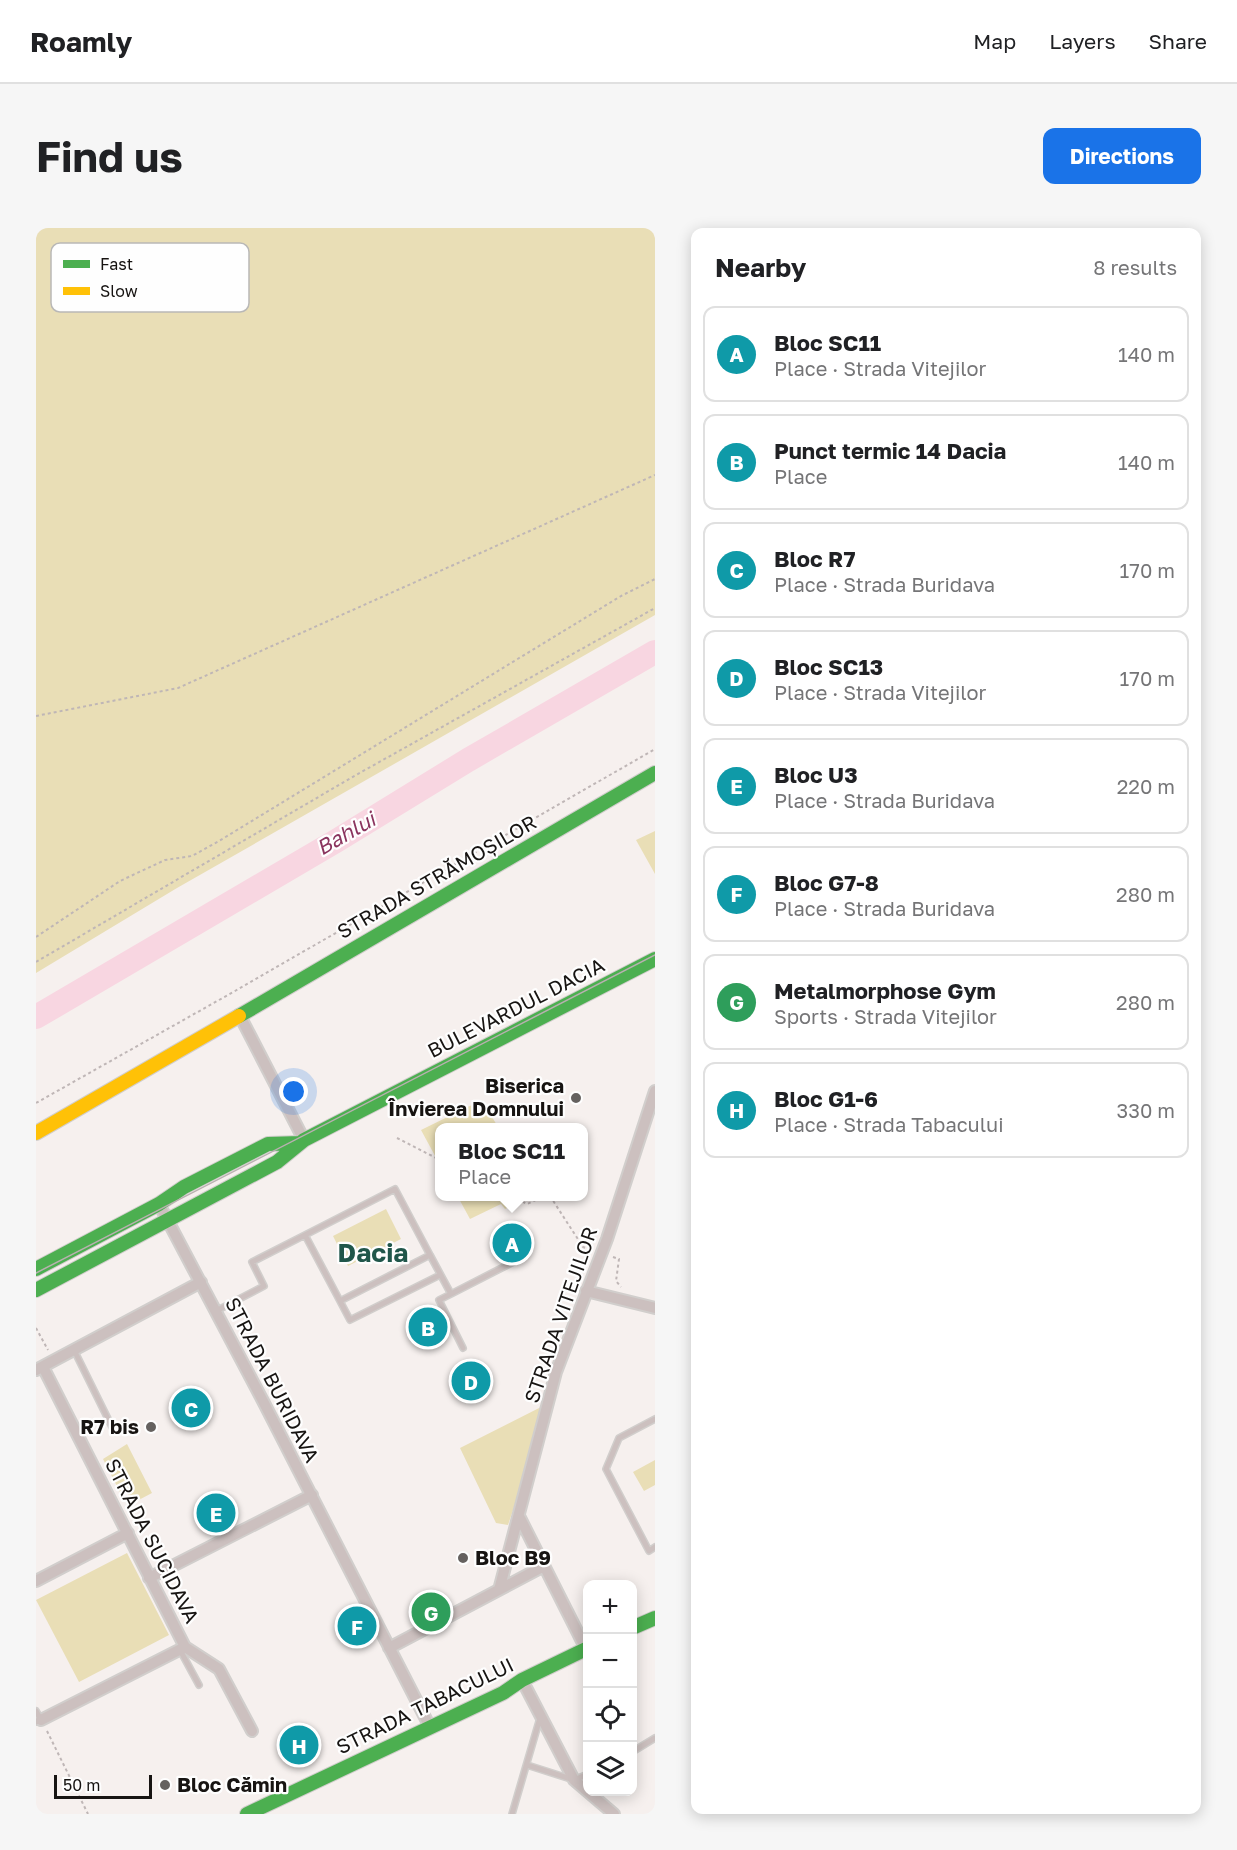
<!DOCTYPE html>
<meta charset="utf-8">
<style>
body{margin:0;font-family:"Golos Text",sans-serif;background:#f6f6f6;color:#202124}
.controls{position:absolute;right:18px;bottom:18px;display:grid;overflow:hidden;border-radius:12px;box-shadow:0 3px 15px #0003}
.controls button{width:54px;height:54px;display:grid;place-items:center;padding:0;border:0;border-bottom:2px solid #e0e0e0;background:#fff;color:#202124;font:30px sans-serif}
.scale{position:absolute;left:18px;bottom:15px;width:98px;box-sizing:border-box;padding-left:6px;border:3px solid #171412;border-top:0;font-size:16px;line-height:21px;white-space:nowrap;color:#171412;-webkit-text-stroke:4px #fefefe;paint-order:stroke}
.you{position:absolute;left:258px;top:864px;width:21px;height:21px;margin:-15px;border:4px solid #fff;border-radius:50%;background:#1a73e8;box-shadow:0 0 0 9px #1a73e833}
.badge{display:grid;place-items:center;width:39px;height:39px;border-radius:50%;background:#1a73e8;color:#fff;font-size:20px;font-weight:700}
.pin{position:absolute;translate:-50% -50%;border:3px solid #fff;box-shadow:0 2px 6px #0006}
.popup{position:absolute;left:399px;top:895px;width:153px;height:78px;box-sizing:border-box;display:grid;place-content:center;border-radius:12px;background:#fff;filter:drop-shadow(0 2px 4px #0005);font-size:20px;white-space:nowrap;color:#757577}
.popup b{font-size:22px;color:#202124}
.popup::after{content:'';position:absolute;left:50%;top:100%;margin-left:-12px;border:12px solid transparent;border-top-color:#fff}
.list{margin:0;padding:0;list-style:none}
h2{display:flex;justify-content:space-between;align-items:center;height:78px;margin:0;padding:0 24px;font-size:26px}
h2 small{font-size:20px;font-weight:400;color:#757577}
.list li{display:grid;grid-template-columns:39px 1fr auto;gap:18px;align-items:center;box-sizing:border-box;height:96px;margin:0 12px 12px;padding:0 12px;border:2px solid #e0e0e0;border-radius:12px}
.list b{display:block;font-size:22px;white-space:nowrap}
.list p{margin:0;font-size:20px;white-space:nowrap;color:#757577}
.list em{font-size:20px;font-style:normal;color:#757577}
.icon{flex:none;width:33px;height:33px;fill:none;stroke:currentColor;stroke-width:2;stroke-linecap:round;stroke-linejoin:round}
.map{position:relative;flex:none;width:619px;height:1586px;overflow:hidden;border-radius:12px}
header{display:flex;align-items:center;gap:36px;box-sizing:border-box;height:84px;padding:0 30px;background:#fff;border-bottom:2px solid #e0e0e0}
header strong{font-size:28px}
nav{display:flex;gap:33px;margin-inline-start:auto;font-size:21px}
.intro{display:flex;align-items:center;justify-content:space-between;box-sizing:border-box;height:144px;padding:0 36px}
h1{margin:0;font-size:42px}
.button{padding:15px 27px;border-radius:12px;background:#1a73e8;color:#fff;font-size:21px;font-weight:700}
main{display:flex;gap:36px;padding:0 36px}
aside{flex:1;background:#fff;border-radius:12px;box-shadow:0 3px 15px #0003}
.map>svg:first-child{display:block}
</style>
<header>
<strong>Roamly</strong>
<nav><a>Map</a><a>Layers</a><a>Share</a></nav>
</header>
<div class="intro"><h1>Find us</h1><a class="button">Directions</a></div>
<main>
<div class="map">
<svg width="619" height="1586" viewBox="0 0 619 1586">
<rect width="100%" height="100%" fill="#f6f0ee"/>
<!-- green -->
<path fill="#e9deb6" d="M0,0H619V387L141,660L0,745Z
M619,603V646L600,612Z
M446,872L462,899L404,900V937L385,902Z
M422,969H496L469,981L465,976L434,991Z
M350,981L365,1011L312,1038L297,1008Z
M513,1175L472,1297L460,1295L424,1220Z
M91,1216L116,1265L97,1275L89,1261L84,1264L67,1231Z
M619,1232V1257L608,1263L597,1244Z
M91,1325L133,1407L43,1454L0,1372Z"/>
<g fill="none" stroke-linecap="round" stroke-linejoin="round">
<!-- river -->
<path stroke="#f8d6e1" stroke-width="24" d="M0,789L300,613L432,532L619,424"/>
<!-- lane casing -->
<g stroke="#d1cecc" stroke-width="8">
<path id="lane" d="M269,1007L359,961L394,1027
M415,1066L489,1028
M304,1073L314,1092L404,1047
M180,1083L228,1058L216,1034L269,1007L304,1073L394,1027L415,1066L403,1072L427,1120
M38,1122L77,1201
M619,1191L583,1210L570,1241L613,1323L619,1319
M144,1422L163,1457
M0,1483L5,1492L0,1494
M596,1524L619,1510
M491,1537L538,1552L552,1546
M476,1586L504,1490"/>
</g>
<!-- street casing -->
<g stroke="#d1cecc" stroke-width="14">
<path id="street" d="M204,788L268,912
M123,976L228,1175L394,1499
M550,1063L619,1080
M0,1142L165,1054
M484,1290L550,1421
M113,1350L276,1267
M0,1353L92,1305
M463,1362L520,1144L571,1011L619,863
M149,1419L183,1441L216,1503
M353,1420L508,1338
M486,1452L538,1552L578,1586
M5,1492L149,1419L7,1139"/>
</g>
<!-- fast casing -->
<g stroke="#d1cecc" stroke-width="16">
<path id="fast" d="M203,788L619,545
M0,1041L123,976L148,959L232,916L264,915
M0,1062L241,934L268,912L619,731
M596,1400L619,1390
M211,1586L467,1465L486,1452L552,1420"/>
</g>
<!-- slow casing -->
<g stroke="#d1cecc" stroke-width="16">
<path id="slow" d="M0,905L203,788"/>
</g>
<!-- path -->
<path stroke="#bfb6b6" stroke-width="2" stroke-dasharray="3 3" stroke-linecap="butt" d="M0,488L142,460L619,247
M0,709L84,653L129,632L156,628L183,613L585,368L619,351
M0,734L320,547L619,380
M0,875L199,763L619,521
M361,910L404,932
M476,968L491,976L508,968
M514,968L547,1019L555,1022
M577,1029L583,1031L580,1053L585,1059
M0,1100L12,1122
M11,1503L52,1586"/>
<!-- lane -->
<use href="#lane" stroke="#ccc0bf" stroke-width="5"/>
<!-- street -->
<use href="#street" stroke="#ccc0bf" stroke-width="10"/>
<!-- fast -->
<use href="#fast" stroke="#4caf50" stroke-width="14"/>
<!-- slow -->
<use href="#slow" stroke="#ffc107" stroke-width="14"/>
<!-- tram -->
<path stroke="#b9b0b0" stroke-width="1.5" d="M0,1045L619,727"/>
</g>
<!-- markers -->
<g fill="#65615f" stroke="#fefefe" stroke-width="2">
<circle cx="540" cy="870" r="6"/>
<circle cx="115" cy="1199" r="6"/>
<circle cx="427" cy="1330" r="6"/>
<circle cx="129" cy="1557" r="6"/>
</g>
<g text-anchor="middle" stroke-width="4.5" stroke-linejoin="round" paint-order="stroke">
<!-- street labels -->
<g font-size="20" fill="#171412" stroke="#fefefe">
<text transform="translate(401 649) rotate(-30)" y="7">STRADA STRĂMOȘILOR</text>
<text transform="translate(480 780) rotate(-27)" y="7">BULEVARDUL DACIA</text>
<text transform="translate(525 1087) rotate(-71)" y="7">STRADA VITEJILOR</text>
<text transform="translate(236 1152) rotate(63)" y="7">STRADA BURIDAVA</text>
<text transform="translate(116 1313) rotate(63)" y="7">STRADA SUCIDAVA</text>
<text transform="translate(389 1478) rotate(-26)" y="7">STRADA TABACULUI</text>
</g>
<!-- poi labels -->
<g font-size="20" font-weight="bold" fill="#171412" stroke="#fefefe" text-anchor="end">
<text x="528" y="865">Biserica<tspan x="528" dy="23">Învierea Domnului</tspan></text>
<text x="103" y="1206">R7 bis</text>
<text x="439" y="1337" text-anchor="start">Bloc B9</text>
<text x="141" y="1564" text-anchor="start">Bloc Cămin</text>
</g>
<!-- water labels -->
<g font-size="21" font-style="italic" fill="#8a345e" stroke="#fefefe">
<text transform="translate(310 606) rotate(-30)" y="7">Bahlui</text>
</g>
<!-- district labels -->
<g font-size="26" font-weight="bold" fill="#20564a" stroke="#fefefe">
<text x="337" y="1034">Dacia</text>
</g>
</g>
<!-- legend -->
<rect x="15" y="15" width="198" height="69" rx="9" fill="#fefefe" stroke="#b9b8b7" stroke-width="1.5"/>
<rect x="27" y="32" width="27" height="8" fill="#4caf50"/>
<rect x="27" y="59" width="27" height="8" fill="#ffc107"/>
<g font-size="16" fill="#171412">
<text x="64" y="42">Fast</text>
<text x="64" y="69">Slow</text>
</g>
</svg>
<div class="controls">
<button>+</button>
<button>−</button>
<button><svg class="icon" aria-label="locate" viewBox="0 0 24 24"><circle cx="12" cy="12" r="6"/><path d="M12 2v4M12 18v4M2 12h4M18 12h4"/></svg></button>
<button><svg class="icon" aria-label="layers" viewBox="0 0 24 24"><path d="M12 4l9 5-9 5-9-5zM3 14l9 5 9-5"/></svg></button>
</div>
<div class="scale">50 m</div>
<div class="you"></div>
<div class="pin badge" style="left:476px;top:1015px;background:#0f9aa8">A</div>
<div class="popup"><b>Bloc SC11</b>Place</div>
<div class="pin badge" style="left:392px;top:1099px;background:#0f9aa8">B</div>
<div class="pin badge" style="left:155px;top:1180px;background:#0f9aa8">C</div>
<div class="pin badge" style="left:435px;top:1153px;background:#0f9aa8">D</div>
<div class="pin badge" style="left:180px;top:1285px;background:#0f9aa8">E</div>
<div class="pin badge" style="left:321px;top:1398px;background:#0f9aa8">F</div>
<div class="pin badge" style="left:395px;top:1384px;background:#2e9e5b">G</div>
<div class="pin badge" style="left:263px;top:1517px;background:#0f9aa8">H</div>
</div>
<aside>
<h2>Nearby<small>8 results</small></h2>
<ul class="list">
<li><span class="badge" style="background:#0f9aa8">A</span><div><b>Bloc SC11</b><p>Place · Strada Vitejilor</p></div><em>140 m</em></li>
<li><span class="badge" style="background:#0f9aa8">B</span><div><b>Punct termic 14 Dacia</b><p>Place</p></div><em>140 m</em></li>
<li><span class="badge" style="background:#0f9aa8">C</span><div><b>Bloc R7</b><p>Place · Strada Buridava</p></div><em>170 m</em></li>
<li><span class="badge" style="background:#0f9aa8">D</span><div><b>Bloc SC13</b><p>Place · Strada Vitejilor</p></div><em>170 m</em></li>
<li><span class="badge" style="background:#0f9aa8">E</span><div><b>Bloc U3</b><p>Place · Strada Buridava</p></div><em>220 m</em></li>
<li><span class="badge" style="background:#0f9aa8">F</span><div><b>Bloc G7-8</b><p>Place · Strada Buridava</p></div><em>280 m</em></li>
<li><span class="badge" style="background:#2e9e5b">G</span><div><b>Metalmorphose Gym</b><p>Sports · Strada Vitejilor</p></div><em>280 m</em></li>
<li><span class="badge" style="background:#0f9aa8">H</span><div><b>Bloc G1-6</b><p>Place · Strada Tabacului</p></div><em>330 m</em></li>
</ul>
</aside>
</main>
